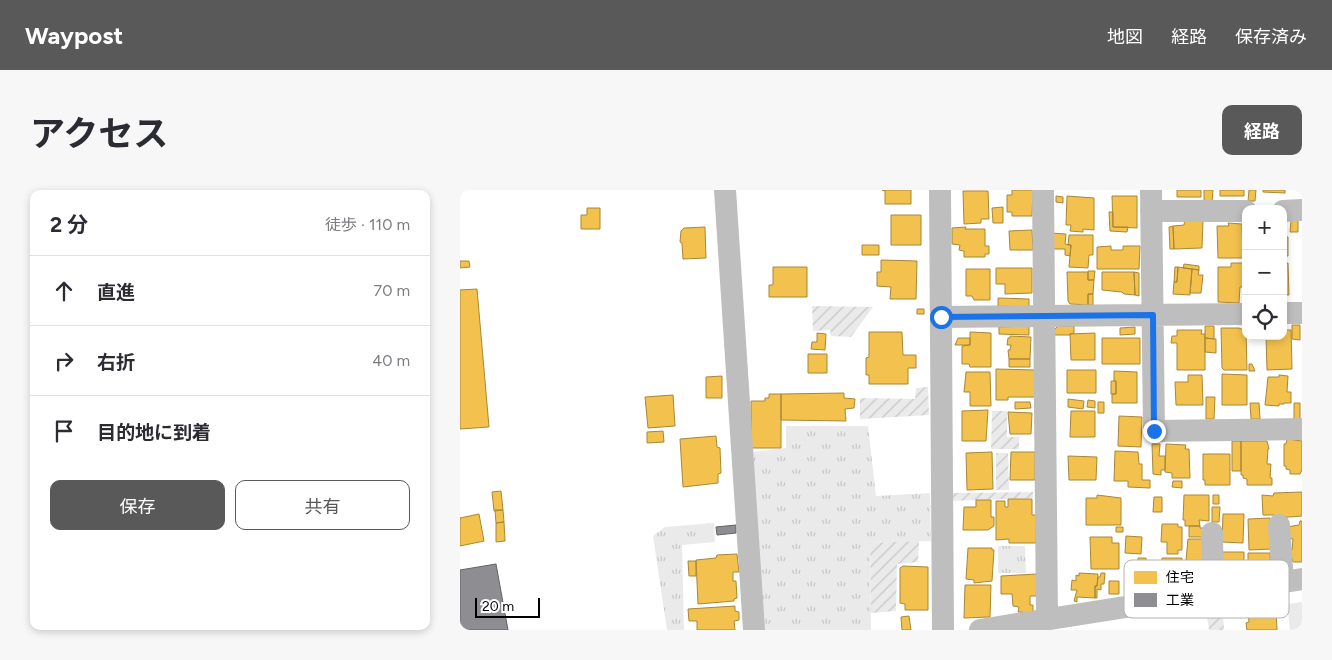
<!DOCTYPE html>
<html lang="ja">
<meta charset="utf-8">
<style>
body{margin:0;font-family:Figtree,"Noto Sans JP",sans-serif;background:#f7f7f7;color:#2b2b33}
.controls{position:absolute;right:15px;top:15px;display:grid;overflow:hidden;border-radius:10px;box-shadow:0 2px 8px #0003}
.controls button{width:45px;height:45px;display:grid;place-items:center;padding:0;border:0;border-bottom:1px solid #e1e1e2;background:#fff;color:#2b2b33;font:25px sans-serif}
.scale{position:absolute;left:15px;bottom:12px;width:65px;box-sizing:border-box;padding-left:5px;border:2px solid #000;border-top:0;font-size:14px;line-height:18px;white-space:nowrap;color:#000;-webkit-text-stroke:4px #fff;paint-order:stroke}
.stop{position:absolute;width:15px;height:15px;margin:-11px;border:4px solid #1a73e8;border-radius:50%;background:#fff}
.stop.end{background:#1a73e8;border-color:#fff;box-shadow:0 1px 5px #0008}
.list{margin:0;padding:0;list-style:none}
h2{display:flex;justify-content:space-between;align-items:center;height:65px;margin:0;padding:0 20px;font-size:21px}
h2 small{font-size:16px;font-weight:400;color:#7c7c81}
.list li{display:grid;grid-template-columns:32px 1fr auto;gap:15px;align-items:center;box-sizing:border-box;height:70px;padding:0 20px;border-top:1px solid #e1e1e2}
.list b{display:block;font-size:19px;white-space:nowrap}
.list em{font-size:16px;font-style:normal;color:#7c7c81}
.actions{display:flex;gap:10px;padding:15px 20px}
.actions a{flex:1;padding:11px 0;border:1px solid #595959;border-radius:10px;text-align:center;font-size:18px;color:#595959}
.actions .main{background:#595959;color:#fff}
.icon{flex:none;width:28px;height:28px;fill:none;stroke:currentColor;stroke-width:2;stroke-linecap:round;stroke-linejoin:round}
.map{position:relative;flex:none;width:842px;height:440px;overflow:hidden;border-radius:10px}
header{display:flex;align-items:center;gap:30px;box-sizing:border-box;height:70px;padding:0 25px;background:#595959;color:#fff}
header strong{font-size:24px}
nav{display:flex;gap:28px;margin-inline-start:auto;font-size:18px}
.intro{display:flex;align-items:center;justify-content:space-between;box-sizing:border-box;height:120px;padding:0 30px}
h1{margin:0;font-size:35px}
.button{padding:12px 22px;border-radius:10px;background:#595959;color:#fff;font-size:18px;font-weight:700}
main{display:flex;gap:30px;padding:0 30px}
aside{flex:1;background:#fff;border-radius:10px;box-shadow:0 2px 8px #0003}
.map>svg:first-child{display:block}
</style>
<header>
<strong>Waypost</strong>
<nav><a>地図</a><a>経路</a><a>保存済み</a></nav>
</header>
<div class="intro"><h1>アクセス</h1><a class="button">経路</a></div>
<main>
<aside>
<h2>2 分<small>徒歩 · 110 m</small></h2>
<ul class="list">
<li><svg class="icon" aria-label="ahead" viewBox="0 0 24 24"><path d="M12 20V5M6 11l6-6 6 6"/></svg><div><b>直進</b></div><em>70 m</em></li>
<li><svg class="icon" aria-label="right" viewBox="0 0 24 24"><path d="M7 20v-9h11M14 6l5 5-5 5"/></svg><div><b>右折</b></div><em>40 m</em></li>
<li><svg class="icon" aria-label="arrive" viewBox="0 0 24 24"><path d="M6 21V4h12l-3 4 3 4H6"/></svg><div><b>目的地に到着</b></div></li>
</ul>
<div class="actions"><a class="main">保存</a><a>共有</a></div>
</aside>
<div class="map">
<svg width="842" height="440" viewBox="0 0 842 440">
<defs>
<pattern id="grass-tufts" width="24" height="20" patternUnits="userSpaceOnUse" patternTransform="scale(1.25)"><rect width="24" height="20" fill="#eaeaea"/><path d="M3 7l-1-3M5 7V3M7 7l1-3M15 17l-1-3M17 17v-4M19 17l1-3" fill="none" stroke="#c7c7c7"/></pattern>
<pattern id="garden-furrows" width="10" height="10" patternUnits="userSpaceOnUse" patternTransform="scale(1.25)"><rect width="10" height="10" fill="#eaeaea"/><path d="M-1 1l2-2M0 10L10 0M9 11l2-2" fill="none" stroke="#c7c7c7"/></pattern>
</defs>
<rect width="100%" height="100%" fill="#fff"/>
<!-- grass -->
<path fill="url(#grass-tufts)" d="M326,236H408L416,306L470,303L471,351L410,353L411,440H301L293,262L326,258Z
M254,333L255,352L222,355L224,440H207L193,346L205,337Z
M538,356H565L566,383H538Z"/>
<!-- garden -->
<path fill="url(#garden-furrows)" d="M352,116L413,117L391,147L371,146L370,140L353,141Z
M468,197L469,225L400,229V208L455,209L456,198Z
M532,221H547V247H559V259H531Z
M536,263H548L549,300H536Z
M573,302V308L491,311V303Z
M459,351L458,372L437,374L436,421L411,423L410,353Z
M762,412L764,440H749L745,414Z"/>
<!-- pitch -->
<path fill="#eaeaea" d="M842,412V440H830L827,414Z"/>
<!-- homes -->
<path fill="#f2c14e" stroke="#a98737" d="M422,0H451V14H425V1Z
M552,0H573L572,26H552V22H547V5H552Z
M717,0H741V7H717Z
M744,0H753L752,12H744Z
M760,0H784V6H760Z
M789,0H796L795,11H788Z
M803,0H825V3L803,2Z
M503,1H528L529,29H521V33L504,34Z
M596,6L603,7V13L596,12Z
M607,6L634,8V40L623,39V42L610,41L611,35H606Z
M652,6H677V38L653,37Z
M543,17V33H533L532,18Z
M127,18H140V39H121V25H127Z
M649,22H653V37H668L667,42L650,41Z
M431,25H461V55H431Z
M725,29L743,30L742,58L714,59L713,36L724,35Z
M831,30H838V42H830Z
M768,33L782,34L783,68H758L757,36H769Z
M713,36L714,59H710L709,37Z
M245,37L246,68L223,69L222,53L220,52L221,41L224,38Z
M506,37L505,39H525V56H529V64H525V67H504V61L499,60L500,55L492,54V38Z
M823,37H825V47H828V66H823Z
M572,40L573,60H550L549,41Z
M591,43L606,44L605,54L611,55L610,66L605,65V59H591Z
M609,45H633V65H629L628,78L609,77L611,55H608Z
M402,55H419V65H402Z
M651,56V60H663V56H680L679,79H637V57Z
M421,70L457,71L456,109H430L431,97L417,96V82H421Z
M0,71H9L10,77L0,78Z
M771,73H786V97H780L779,113L758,112V77H771Z
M828,73L829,105H823V74Z
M724,74L739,76V80L723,78Z
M313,77H347V107H309V95H313Z
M715,77H718L717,92H714Z
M718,77L732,79L730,105L713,104L714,92H717Z
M536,78H572V103L545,104V94H536Z
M506,79H530V110H514L512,106H506Z
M732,79L739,80L738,85H743L741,103H730Z
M628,81H635L634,90H628Z
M607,82H628V90H634L633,104H628V115L610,114L608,111Z
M642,82H674L675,105L664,104L662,102L642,100Z
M674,82L679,83V106L675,105Z
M17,99L29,237L0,239V100Z
M628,104H633V115H628Z
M538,108L569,109V117L538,116Z
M457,119H464V124H457Z
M832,135H840V150L832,149Z
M569,136V145L539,144V137Z
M598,136H614V143L610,144V145H594V140Z
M745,136H754V149L745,148Z
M675,137V144L660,145V138Z
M761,138H779L786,141L787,180H764L762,178Z
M717,140H742L741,144H745V180H717V153H711L712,146H717Z
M823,140H831L832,179L807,180L806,146H823Z
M409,142H442L443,165H456V178H448V194H409V185H406V168L409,167Z
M510,142L531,143V177H510L509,174H502V156L510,155Z
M357,143L366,144L365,160L351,159L352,152H357Z
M635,143V170H611L610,144Z
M550,146L571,147L570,169H549L548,160H550L551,155H547L548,148H550Z
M498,148H510V155H495Z
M642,148H680V174H642Z
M745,148L756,149V163L745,162Z
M348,164H367V183H348Z
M549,169H570V177H549Z
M789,174H792L795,181H789Z
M536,179L575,180V207H548V210H536Z
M607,180H636V203H607Z
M654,181L677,182V213H652V204H656V191H654Z
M506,182H530L531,216H510V202H504Z
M762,184L787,185V215H762Z
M728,185H742L743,215H716L715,192H728Z
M819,185L828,186L827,202H831V213H824V214H819V216L805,215L808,187H819Z
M262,186V208H246V187Z
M651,191H656V204H651Z
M384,203V208L395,209L394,218L385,219L386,231L321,230V204Z
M309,204H321V258H291V211H305V208H309Z
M213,205L215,236L188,238L185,207Z
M746,207H755L754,229H746Z
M608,209L624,211L623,219L608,217Z
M628,210L635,211V218L627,217Z
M555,212H570L571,218L555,219Z
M638,212H644V223H638Z
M790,213H799L800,229H791Z
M834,213H840V229H834Z
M528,220L526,251H502V221Z
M611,221H635V247H610Z
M548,222L572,223L571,244H550Z
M659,226L682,227L681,257L658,256Z
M203,241L204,252L187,253V242Z
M256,246L257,257L260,258L261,283L258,284V293L223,297L220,249Z
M827,249L842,251V280L840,284H830V280L826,279V276H824V254H826Z
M772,251H781V281H772Z
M781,251H807L809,259H808L807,274H811L810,288H812V295H787V289L783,288V285H781Z
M692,254H700L699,266H705V280H701V285L693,284Z
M706,254L726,255L725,259H729L730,288H712V283L705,282Z
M655,261L678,262L679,274H682V290H690V298L668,297V291H654Z
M532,262L533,299L507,300L506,263Z
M551,262H575V290H550Z
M743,264H770V295H745V290H743Z
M608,266L637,267L636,290H609Z
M713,291H722V298L712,297Z
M41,301L43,320L34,321L32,302Z
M842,302V326L816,328L814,325H803L802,305L813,306L814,303Z
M637,305L661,308V335H626V308H637Z
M724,305H749V331L739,330L740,336H725V330H723Z
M753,305H759V314H753Z
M694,307H702V322H693Z
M548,309H572V325H576V353H549V349L536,350V311H545V317H548Z
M516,310H531V327H534V336L528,340H503L504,317H516Z
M752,317H760L759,332H752Z
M35,320H43L44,332L36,333Z
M19,324L24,351L0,356V328Z
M763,324H784L783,353L762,352Z
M810,328L811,359L789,360L788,329Z
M840,331H842V372H833L829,360H832L833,349L826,348L827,337L839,335Z
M44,332L45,351L36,352V333Z
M702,334H718V337H722V360H718V364H707V352H701Z
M729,336H740V338H744V347H729Z
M656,337H663V342H656Z
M666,346L682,347L681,364L665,363Z
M630,347H652V353H659V379H631Z
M728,349H745L741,384L727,385V380H725Z
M508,358H532V360H534L532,391L514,393V390L506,389Z
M761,362H784V389L761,390Z
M788,363H810L811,385L792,384L793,377L788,376Z
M277,364L279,382H273V391H276L277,408L274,409V411L238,414L236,370L256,368L257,365Z
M678,368H686V402H666V373H678Z
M702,368H722V387H720V391H706V385L702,384Z
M228,371H236V386H229Z
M443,376L468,377V420H445V414L440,413V378Z
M619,383L638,384L637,396H635V408L617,407V412L614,411L617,400H611L612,390L616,391V385L619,386Z
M641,383H645L644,394H641V400L637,399V408H635V396H637L638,387H640Z
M577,384V406H570V415H573V423L558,422L559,417L553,416L552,404H541V386Z
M649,391H659V404H649Z
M505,395H531L530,427L504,428Z
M275,416V421L279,422V430L274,431L275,440H237V431H229L228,419Z
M816,418L817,440H787L786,433L789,432L788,421Z
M449,426L451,440H442L441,427Z"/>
<!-- industry -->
<path fill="#8d8d92" stroke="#636366" d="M276,335V343L257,345L256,337Z
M36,374L48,440H0V380Z"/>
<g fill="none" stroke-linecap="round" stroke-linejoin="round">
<!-- street -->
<path stroke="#bebebe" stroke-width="22" d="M265,0L294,440
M480,0L483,440
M583,0L587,429
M691,0L694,241L842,239
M691,21H786
M823,21L842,20
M823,123H842
M481,127L786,124
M819,335L823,392
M752,343L753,403
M520,440L842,389"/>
</g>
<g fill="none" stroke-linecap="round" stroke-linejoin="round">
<!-- route -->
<path stroke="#1a73e8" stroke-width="6" d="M481,127L693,125L694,241"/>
</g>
<!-- legend -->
<rect x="664" y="370" width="165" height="58" rx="8" fill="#fff" stroke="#b2b2b2" stroke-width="1"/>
<rect x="674" y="381" width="23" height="13" fill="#f2c14e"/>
<rect x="674" y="403" width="23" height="14" fill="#8d8d92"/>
<g font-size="14" fill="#000">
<text x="706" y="392">住宅</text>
<text x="706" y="415">工業</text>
</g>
</svg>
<div class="controls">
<button>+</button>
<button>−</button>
<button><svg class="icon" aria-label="locate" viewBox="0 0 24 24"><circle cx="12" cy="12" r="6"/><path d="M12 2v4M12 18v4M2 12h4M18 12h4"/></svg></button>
</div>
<div class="scale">20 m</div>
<div class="stop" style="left:481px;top:127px"></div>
<div class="stop end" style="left:694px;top:241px"></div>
</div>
</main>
